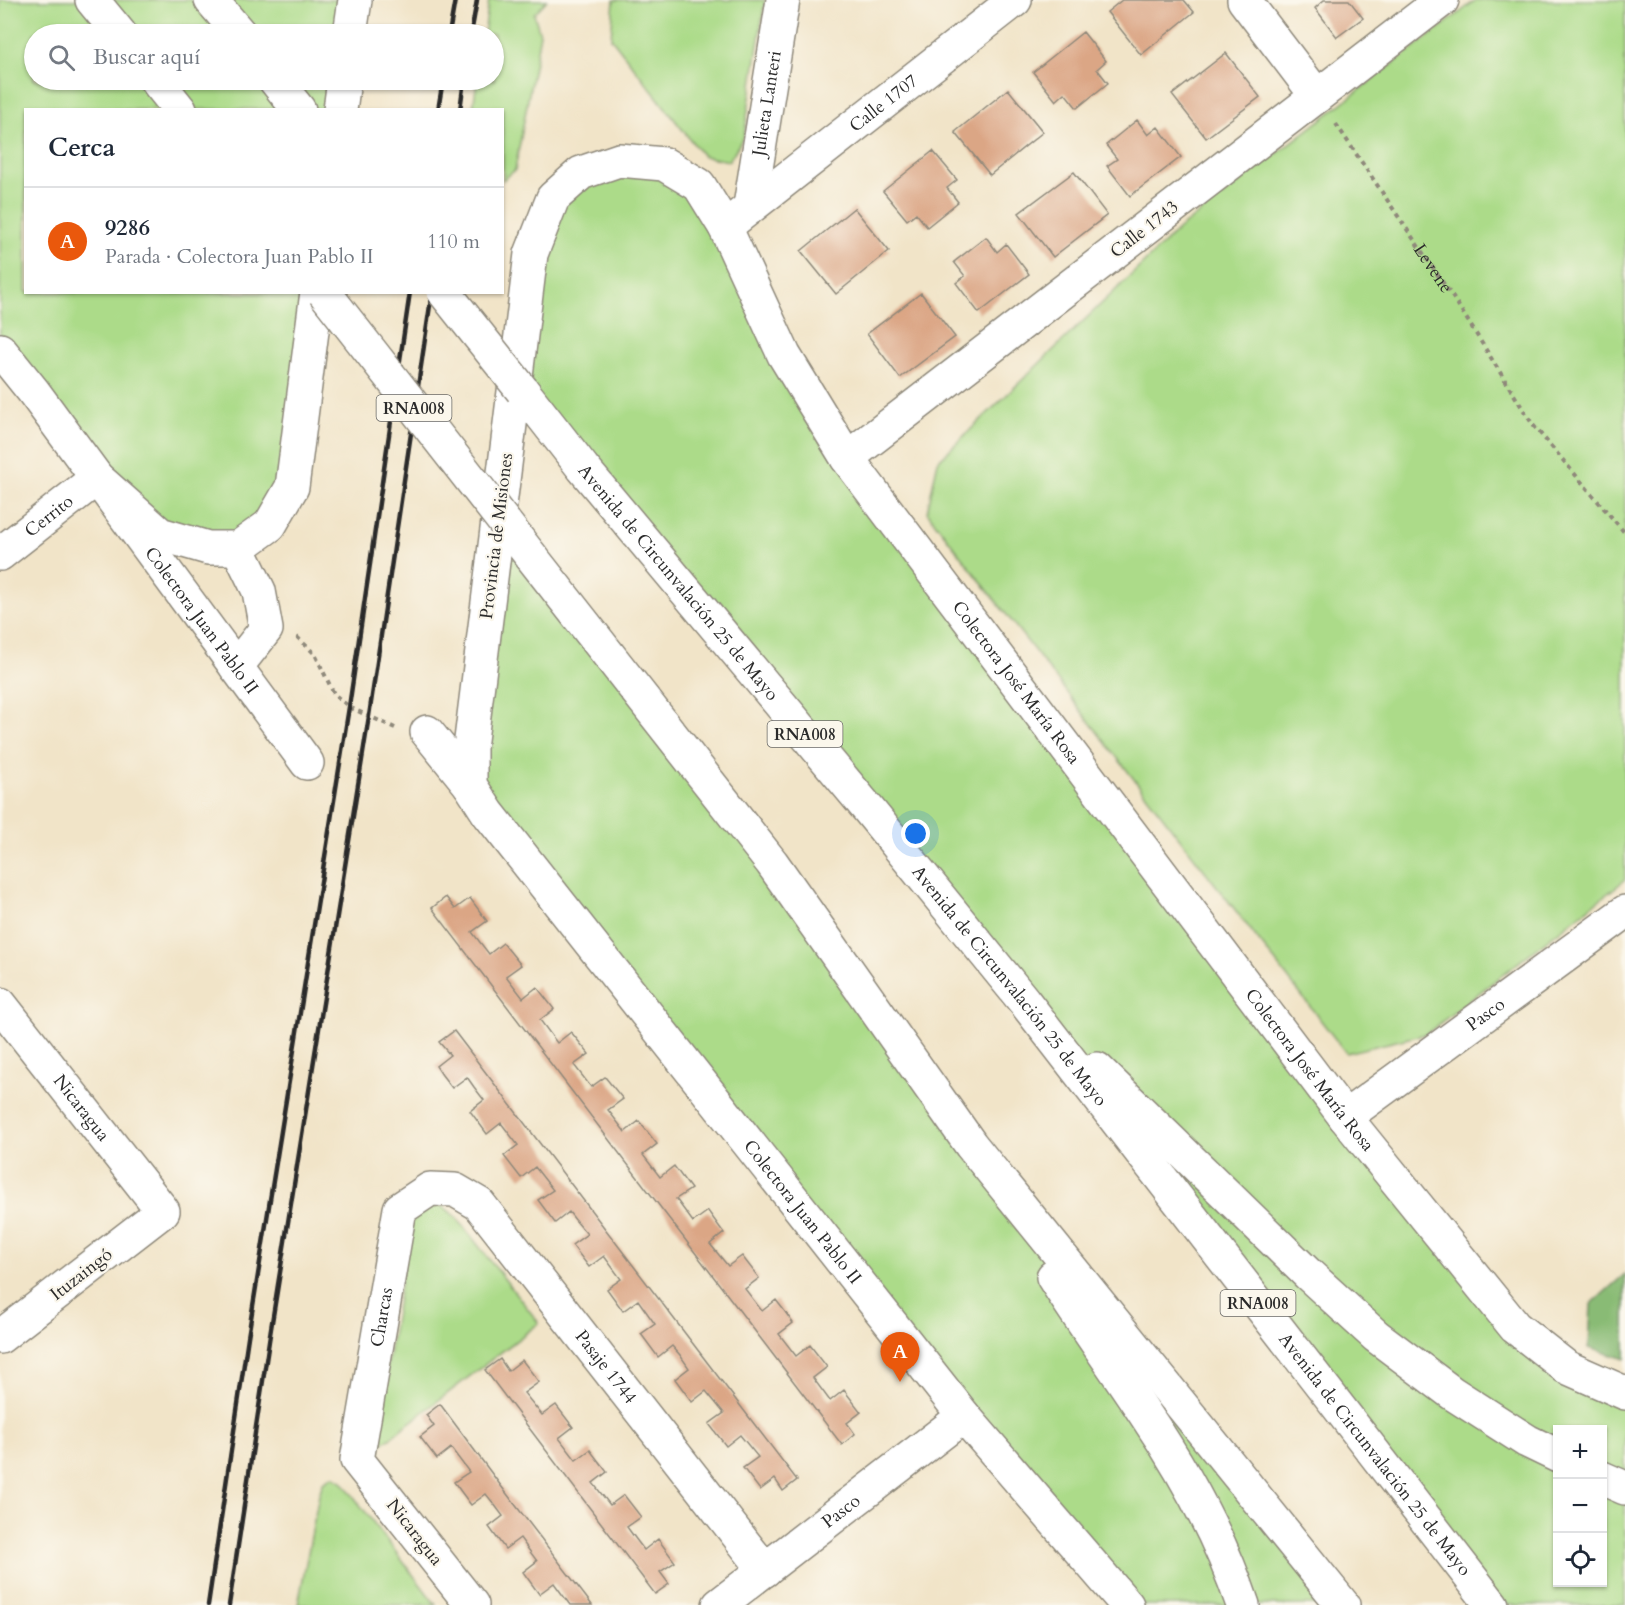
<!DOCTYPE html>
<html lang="es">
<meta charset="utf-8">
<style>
body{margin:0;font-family:Cardo,serif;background:#f6f6f7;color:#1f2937}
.controls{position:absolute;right:18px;bottom:18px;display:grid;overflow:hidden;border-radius:0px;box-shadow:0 2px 4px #0004}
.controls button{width:54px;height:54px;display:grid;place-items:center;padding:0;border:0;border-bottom:2px solid #e0e1e3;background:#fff;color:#1f2937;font:30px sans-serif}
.you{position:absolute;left:916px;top:834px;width:21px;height:21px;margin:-15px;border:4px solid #fff;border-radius:50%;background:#1a73e8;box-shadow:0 0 0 9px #1a73e833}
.badge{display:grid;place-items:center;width:39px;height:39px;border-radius:50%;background:#ea580c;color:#fff;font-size:20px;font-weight:700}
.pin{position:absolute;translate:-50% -50px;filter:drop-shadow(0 2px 3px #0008)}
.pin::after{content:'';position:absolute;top:32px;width:21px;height:18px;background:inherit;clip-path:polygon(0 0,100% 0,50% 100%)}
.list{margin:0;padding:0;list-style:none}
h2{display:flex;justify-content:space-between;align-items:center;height:78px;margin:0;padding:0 24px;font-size:26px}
h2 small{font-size:20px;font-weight:400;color:#747a83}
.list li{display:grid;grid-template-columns:39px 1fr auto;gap:18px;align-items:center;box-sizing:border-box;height:108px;padding:0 24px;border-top:2px solid #e0e1e3}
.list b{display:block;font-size:22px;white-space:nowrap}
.list p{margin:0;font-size:20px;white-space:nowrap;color:#747a83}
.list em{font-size:20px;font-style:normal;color:#747a83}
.icon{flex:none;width:33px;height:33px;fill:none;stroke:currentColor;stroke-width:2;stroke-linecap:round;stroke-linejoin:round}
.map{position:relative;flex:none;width:1625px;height:1605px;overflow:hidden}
.search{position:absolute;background:#fff;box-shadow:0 2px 4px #0004;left:24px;top:24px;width:480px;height:66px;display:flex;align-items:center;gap:15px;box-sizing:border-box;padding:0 21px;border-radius:33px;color:#747a83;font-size:22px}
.panel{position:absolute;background:#fff;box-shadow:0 2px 4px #0004;left:24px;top:108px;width:480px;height:186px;border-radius:0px}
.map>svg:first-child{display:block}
</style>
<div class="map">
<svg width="1625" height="1605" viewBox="0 0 1625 1605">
<rect width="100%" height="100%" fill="#fbf7ec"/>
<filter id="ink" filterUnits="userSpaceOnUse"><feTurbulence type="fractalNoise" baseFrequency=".0167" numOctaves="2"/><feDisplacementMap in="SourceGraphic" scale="12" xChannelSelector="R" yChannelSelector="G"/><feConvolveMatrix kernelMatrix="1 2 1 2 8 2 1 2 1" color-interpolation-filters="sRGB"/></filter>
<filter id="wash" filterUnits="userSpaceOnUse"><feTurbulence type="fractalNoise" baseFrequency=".008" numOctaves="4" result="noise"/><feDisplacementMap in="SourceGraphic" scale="24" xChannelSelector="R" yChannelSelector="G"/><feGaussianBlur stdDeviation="1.35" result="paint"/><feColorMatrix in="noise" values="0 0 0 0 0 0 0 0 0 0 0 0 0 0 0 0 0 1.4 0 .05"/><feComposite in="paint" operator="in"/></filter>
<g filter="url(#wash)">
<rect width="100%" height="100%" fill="#f1e4c8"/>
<!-- green -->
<path fill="#acdb89" stroke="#6c835a" stroke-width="1.5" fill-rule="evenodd" d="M0,0H355L350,34H34V80H344L340,109L26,110V292L317,293L292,487L238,548L160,534L0,350Z
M489,0H547L534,14L540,34L515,170L503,180L502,110L473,109L477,80H494V34H484Z
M614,0H765L744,136L729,161L703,156L611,38Z
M1476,0H1625V880L1426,1034L1346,1053L927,512L938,461L1179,229Z
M619,160L699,185L784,355L1515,1327L1625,1393V1605H1492L522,390L553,198ZM1558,1430H1602V1582H1558Z
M505,523L1343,1605H1127L488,813L470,748Z
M435,1204L445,1208L456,1217L539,1323L374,1450L411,1217Z
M333,1476L342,1481L436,1605H298L319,1495L323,1482Z"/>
<!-- forest -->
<path fill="#89bb75" stroke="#5a7350" stroke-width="1.5" d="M1625,1274V1359L1589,1348L1591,1304Z"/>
<g id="blocks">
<!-- building -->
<path fill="#dba685" d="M1122,0H1184L1194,12L1141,55L1107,12Z
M1324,0H1349L1363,18L1337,37L1315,8Z
M1083,32L1106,61L1097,69L1108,83L1077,108L1065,93L1056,101L1033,72Z
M1226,53L1260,97L1206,138L1172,95Z
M1008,89L1043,132L990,175L955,132Z
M1137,120L1148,135L1158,127L1181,157L1130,196L1107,166L1117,159L1106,145Z
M933,151L957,180L947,188L958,202L927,227L916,213L907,220L883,191Z
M1074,172L1107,215L1053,257L1019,213Z
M854,208L889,251L836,294L801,251Z
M986,237L997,252L1006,244L1029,274L979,313L956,283L965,276L954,262Z
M921,293L955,337L900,378L867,334Z
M446,897L455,909L470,898L487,921L472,932L489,954L503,943L521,965L506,976L523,998L537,987L554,1009L540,1020L557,1043L571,1032L589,1054L574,1065L591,1087L605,1077L623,1099L608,1110L625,1132L639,1121L657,1144L643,1155L660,1177L674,1166L691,1189L676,1199L693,1222L708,1211L724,1233L710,1244L728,1266L742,1256L759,1278L745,1289L762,1311L776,1300L783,1309L793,1323L779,1334L796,1356L810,1345L827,1367L813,1378L830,1401L844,1390L861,1412L847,1423L855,1434L842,1445L432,908Z
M454,1031L710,1366L797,1480L783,1491L775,1479L760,1490L743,1468L758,1457L740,1435L726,1446L709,1424L724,1413L706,1391L692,1402L675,1379L689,1368L680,1355L672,1346L658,1357L641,1334L655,1324L638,1300L623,1311L607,1289L621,1279L604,1256L589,1267L572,1245L587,1234L576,1221L569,1212L555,1223L538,1200L553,1190L535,1167L521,1178L504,1156L518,1145L501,1123L487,1134L470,1111L484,1100L474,1087L467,1077L452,1088L442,1075L436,1066L450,1055L439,1042Z
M500,1359L508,1371L522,1360L539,1382L524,1393L542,1415L556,1405L573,1427L559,1438L576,1460L590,1450L607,1472L593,1483L610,1505L624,1495L641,1517L627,1527L635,1538L644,1550L658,1539L675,1562L660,1572L669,1584L655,1594L485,1370Z
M440,1404L507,1494L592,1605H570L554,1583L539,1594L523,1572L537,1561L520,1538L505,1549L489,1527L503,1516L494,1504L486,1494L471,1505L462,1493L454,1482L469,1472L451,1448L437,1459L420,1437L434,1426L426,1415Z"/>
</g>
</g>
<g filter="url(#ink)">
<use href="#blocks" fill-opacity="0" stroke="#8e887a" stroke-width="1.5"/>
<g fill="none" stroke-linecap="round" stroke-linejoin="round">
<!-- street casing -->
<g stroke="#8e887a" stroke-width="36">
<g id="street">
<path d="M1244,0L1317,96"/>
<path id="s2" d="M1442,0L847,458L1345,1117L1515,1327L1566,1367L1625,1393"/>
<path id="s3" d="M750,206L783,0"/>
<path id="s4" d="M725,227L1015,0"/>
<path id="s5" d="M0,554L97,478L307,763"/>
<path d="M236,667L266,629L259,591L238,548"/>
<path d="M427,732L470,785"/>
<path id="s6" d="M0,1004L163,1211L0,1337"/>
<path id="s7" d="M1345,1117L1625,912"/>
<path id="s8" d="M472,1605L357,1460L400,1209L430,1189L455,1190L479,1204L765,1570"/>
<path id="s9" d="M719,1605L964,1416"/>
</g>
</g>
<!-- secondary casing -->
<g stroke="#8e887a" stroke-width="36">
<g id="secondary">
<path d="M350,34L355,0"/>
<path d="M340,110L344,80"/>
<path d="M0,350L33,391L97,478L160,534L208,548H238L270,525L292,487L317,292"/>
<path id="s10" d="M847,458L784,355L725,227L699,185L664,164L619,160L581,173L553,198L531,254L470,748V785L488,813L964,1416L1127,1605"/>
</g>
</g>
<!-- highway casing -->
<g stroke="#8e887a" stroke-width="36">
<g id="highway">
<path d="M92,0L120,34"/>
<path d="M211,0L240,34"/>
<path d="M156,80L180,110"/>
<path d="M275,80L299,110"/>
<path id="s11" d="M522,390L583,468L868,809L1024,1001L1492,1605"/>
<path d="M505,523L772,863L971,1145L1343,1605"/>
<path d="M1097,1069L1308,1274L1376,1336L1452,1393L1527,1441L1558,1456"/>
<path d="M1053,1277C1082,1323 1115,1368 1145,1414C1185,1473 1220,1537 1243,1605"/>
<path d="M1602,1478L1625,1488"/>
</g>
</g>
<!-- path -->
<g stroke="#8e887a" stroke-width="4" stroke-dasharray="4.5 4.5" stroke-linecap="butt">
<path id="s1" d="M1336,124L1458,305L1533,425L1625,533"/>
<path d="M297,637L315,654L334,694L349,707L395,728"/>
</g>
<!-- street -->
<use href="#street" stroke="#fff" stroke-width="33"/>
<!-- secondary -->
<use href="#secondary" stroke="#fff" stroke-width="33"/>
<!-- highway -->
<use href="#highway" stroke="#fff" stroke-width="33"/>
<!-- rail -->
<path stroke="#2b2b2b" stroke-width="4.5" d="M449,34L455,0
M471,34L477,0
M438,110L443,80
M460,110L464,80
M208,1605L248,1337L349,707L410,292
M229,1605L269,1341L369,716L432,292"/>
<!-- highway-bridge casing -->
<g stroke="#8e887a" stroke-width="36" stroke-linecap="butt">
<path id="highway-bridge" d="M324,292L505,523
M444,292L522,390"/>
</g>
<!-- highway-bridge -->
<use href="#highway-bridge" stroke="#fff" stroke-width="33"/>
</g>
</g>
<g text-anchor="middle" stroke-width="4.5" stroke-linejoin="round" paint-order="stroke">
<!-- shield labels -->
<g fill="#fbf7ec" stroke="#696865" stroke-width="1.5">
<rect x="376.5" y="395" width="75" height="26" rx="4.5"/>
<rect x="767.5" y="721" width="75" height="26" rx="4.5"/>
<rect x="1220.5" y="1290" width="75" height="26" rx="4.5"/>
</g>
<g font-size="16" font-weight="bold" fill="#2b2b2b">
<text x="414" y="414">RNA008</text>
<text x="805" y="740">RNA008</text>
<text x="1258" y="1309">RNA008</text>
</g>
<!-- street labels -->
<g font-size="18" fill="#2b2b2b" stroke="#fbf7ec">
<text dy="6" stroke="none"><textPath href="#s3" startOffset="104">Julieta Lanteri</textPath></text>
<text dy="6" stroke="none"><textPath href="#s4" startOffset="201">Calle 1707</textPath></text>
<text transform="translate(1144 229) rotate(-38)" y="6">Calle 1743</text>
<text dy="6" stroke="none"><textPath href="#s1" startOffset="174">Levene</textPath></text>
<text dy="6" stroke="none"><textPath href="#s5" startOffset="62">Cerrito</textPath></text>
<text transform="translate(496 536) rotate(-83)" y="6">Provincia de Misiones</text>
<text dy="6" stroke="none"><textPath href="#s11" startOffset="248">Avenida de Circunvalación 25 de Mayo</textPath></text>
<text dy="6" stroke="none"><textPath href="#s5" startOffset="300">Colectora Juan Pablo II</textPath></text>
<text dy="6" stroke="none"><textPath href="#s2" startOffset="1032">Colectora José María Rosa</textPath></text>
<text dy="6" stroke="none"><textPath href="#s11" startOffset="770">Avenida de Circunvalación 25 de Mayo</textPath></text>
<text dy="6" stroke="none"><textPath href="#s7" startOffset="174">Pasco</textPath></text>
<text dy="6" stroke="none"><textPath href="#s2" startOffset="1518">Colectora José María Rosa</textPath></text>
<text dy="6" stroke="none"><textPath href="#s6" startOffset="132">Nicaragua</textPath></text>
<text dy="6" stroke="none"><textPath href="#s10" startOffset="1611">Colectora Juan Pablo II</textPath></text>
<text transform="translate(81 1274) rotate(-38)" y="6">Ituzaingó</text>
<text dy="6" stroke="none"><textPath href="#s8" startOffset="330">Charcas</textPath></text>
<text dy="6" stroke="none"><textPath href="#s8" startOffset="735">Pasaje 1744</textPath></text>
<text dy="6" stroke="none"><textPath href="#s11" startOffset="1364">Avenida de Circunvalación 25 de Mayo</textPath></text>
<text dy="6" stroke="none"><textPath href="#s9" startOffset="154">Pasco</textPath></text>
<text transform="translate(415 1532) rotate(52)" y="6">Nicaragua</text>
</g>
</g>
</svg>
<div class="controls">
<button>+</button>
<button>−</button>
<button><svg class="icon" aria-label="locate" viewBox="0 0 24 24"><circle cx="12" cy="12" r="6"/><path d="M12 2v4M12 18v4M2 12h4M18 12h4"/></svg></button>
</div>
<div class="you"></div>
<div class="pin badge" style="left:900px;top:1382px">A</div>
<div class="search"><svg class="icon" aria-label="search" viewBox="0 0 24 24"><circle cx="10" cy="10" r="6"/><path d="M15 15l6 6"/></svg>Buscar aquí</div>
<section class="panel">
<h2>Cerca<small></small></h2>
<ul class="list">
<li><span class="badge">A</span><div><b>9286</b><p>Parada · Colectora Juan Pablo II</p></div><em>110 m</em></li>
</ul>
</section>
</div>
